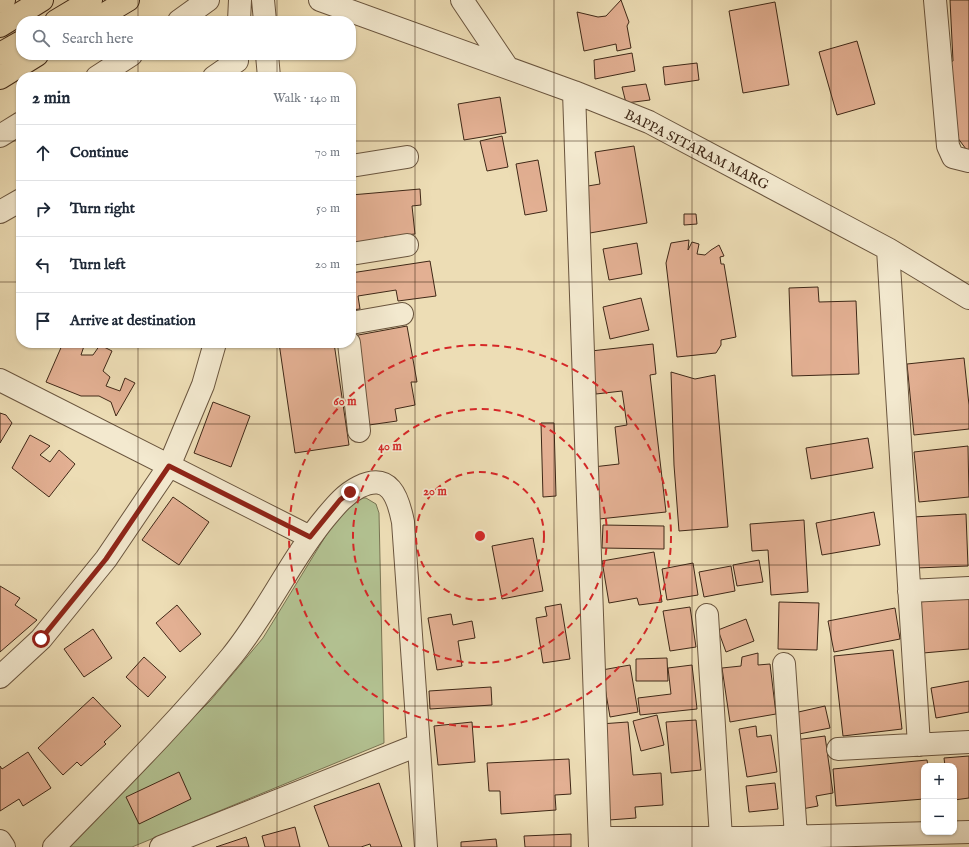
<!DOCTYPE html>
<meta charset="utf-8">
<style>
body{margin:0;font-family:"IM FELL English",serif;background:#f6f6f7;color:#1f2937}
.controls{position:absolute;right:12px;bottom:12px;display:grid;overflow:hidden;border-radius:8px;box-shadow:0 1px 3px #0004}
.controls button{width:36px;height:36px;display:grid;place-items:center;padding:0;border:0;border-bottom:1px solid #e0e1e3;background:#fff;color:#1f2937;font:20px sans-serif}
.stop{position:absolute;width:12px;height:12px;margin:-9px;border:3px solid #8f2418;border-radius:50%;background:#fff}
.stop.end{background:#8f2418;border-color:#fff;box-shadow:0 1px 4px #0008}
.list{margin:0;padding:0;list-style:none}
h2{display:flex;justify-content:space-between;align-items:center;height:52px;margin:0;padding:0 16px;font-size:17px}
h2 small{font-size:13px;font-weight:400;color:#747a83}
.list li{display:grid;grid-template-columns:26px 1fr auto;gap:12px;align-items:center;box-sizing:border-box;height:56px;padding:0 16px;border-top:1px solid #e0e1e3}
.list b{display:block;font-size:15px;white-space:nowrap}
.list em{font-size:13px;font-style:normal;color:#747a83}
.icon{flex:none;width:22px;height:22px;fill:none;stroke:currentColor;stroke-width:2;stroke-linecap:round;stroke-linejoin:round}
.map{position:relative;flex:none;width:969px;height:847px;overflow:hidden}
.search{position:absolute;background:#fff;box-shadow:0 1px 3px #0004;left:16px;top:16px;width:340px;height:44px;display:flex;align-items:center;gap:10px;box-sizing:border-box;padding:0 14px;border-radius:16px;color:#747a83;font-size:15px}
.panel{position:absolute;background:#fff;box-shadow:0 1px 3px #0004;left:16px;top:72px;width:340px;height:276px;border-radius:16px}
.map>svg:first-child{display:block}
</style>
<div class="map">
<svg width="969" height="847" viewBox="0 0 969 847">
<rect width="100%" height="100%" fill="#edddb5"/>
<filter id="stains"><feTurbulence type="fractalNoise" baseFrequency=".005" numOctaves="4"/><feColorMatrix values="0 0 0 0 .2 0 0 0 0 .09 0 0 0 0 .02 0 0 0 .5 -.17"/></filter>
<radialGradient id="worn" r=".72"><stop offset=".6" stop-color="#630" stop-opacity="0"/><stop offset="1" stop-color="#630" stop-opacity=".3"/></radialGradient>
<!-- green -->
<path fill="#b3c292" stroke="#797554" d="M354,498H366L376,504L379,513L384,743L132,847H64L210,701L263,638L344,506Z"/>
<!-- building -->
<path fill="#e3b093" stroke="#3f2817" d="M621,0L629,22L627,26L631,48L617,51L616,44L584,51L577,12L598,17L606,16Z
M950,0H969V153L957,137L946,63L953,61Z
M775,2L789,85L743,93L729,11Z
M857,41L875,104L837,115L819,52Z
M632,53L635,71L595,79L594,60Z
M697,63L699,80L665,85L663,67Z
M646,84L650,100L626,103L622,87Z
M500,97L506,133L464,140L458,104Z
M502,136L508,167L487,171L480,141Z
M634,146L647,223L590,233L582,187L600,184L595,152Z
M538,160L547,211L525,215L516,164Z
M420,189L421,205L412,206L415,234L384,237L385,244L351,247V195Z
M684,214H696L697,224L684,225Z
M689,240L688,250L692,242L699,244L697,254L705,255L711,250L719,245L724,256L720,257L721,264H724L736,337L721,340V345L716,353L677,357L666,263L671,243Z
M637,243L642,274L609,280L603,249Z
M430,261L436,296L398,301L396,290L358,296L360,309L351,310V273Z
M818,287L819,302L856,301L859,374L792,376L789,288Z
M641,298L649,330L610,339L603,307Z
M407,326L417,382H411L415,405L395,409L397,421L369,425L353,336Z
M63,343H85L81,355H93L100,345L112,351L103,371L110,377L106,386L120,391L125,378L135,383L116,416L111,402L99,396H81L46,382Z
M279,343H334L349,445L295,453Z
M653,344L656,374L650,375L666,512L599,519L593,467L619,464L615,427L627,425L622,391L596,394L591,351Z
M964,358L969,405V429L914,435L907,364Z
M671,372L695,379L715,375L728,527L679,531L674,465Z
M213,402L250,416L231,467L194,453Z
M0,413L6,415L12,423L0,443Z
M541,423H554L556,496L543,497Z
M30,435L50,446L40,455L50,462L59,450L75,464L49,497L12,468Z
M868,438L873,468L811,479L806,448Z
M968,446L969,497L919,502L914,452Z
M173,497L209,522L179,565L142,540Z
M874,512L880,545L822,555L816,523Z
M966,514L968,566L916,568L913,517Z
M804,520L808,592L771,595L768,550L752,551L750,524Z
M603,525L664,526V549L602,548Z
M533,538L543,591L502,599L492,546Z
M654,552L662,602L639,605L637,598L609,603L602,561Z
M759,560L763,582L737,586L733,565Z
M693,563L698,595L667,600L662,569Z
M731,566L735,591L704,597L699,572Z
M0,586L20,598L15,605L37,620L0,652Z
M969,598V649L923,653L918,602Z
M779,602L819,603L817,650L778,649Z
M561,604L570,659L543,663L536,618L547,616L545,607Z
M177,605L201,634L180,652L156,623Z
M690,607L696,647L670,651L663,611Z
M895,608L900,639L834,652L828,621Z
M451,614L453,625L472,621L475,638L458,641L462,666L437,670L428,618Z
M746,619L754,641L726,652L718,630Z
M93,629L112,658L84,677L64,649Z
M893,650L902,729L843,736L834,656Z
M758,653V665L770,664L776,714L730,722L722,668L741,666L742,657Z
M144,657L166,677L148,697L126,677Z
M667,658L668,681H636V659Z
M630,665L638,712L610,717L602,670Z
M692,665L697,709L640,715L638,698L671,694L668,668Z
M969,681V712L936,718L931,688Z
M491,687L492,705L430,709L429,691Z
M93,697L121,726L104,742L106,744L81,766L77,762L63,775L38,748Z
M825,706L830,728L799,734L794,713Z
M657,715L664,745L641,751L633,721Z
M696,720L701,770L671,773L666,722Z
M472,722L475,762L438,765L434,726Z
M628,722L633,775L661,773L663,805L635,807L636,818L609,820L600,724Z
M756,726L757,737L771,735L777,772L747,777L739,729Z
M825,736L833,793L816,796L818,806L802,809L795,740Z
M28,752L51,788L23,806L19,799L0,811V766L2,769Z
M969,756V798L954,800V766H945L944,758Z
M569,759L571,794L555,795L556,810L501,814L500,791H489L487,763Z
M927,760L928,766H924V799L836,806L833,769Z
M179,772L191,799L139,824L126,797Z
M379,783L402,847H371L370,844L361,847H329L314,806Z
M775,783L778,809L749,812L746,786Z
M295,827L300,847H265L262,836Z
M571,834V847H525L524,836Z
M246,837L249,847H216Z
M496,839L497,847H461V842Z"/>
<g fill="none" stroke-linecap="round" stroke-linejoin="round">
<!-- minor casing -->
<g stroke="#6a553e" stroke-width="24">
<path id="minor" d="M263,0L265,21
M320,0L574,92L649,122L888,249L969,298
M462,0L507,67
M935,0L948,146L953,157L969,161
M179,21L208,0
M239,21L240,0
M267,55L269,77
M97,77L131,55
M214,77L237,61
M574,92L600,847
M0,136L21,123
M351,166L407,157
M0,212L21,200
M888,249L919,745
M351,254L407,245
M351,323L402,314
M349,343L359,431
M0,380L310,537
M909,591L969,588
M707,615L721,838
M784,664L796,836
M0,677L41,639L106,559L169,466L203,385L215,343
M838,749L969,742
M600,838H743L969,832
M0,841L4,847
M54,847C114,785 176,724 231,657C267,613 290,560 326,517C336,505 345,494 359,487C390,472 398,497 403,522L426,847
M161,847L418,745"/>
</g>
<!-- major casing -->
<g stroke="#3f2817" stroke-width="24">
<path id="major" d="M0,2L4,0
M93,21L128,0
M0,78L37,55"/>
</g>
<!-- highway casing -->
<g stroke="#3f2817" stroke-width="24">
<path id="highway" d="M56,21L91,0
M0,26L42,0
M0,54L21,42"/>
</g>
<!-- minor -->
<use href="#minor" stroke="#f3e9cf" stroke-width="22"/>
<!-- major -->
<use href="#major" stroke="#edddb5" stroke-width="22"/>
<!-- highway -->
<use href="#highway" stroke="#edddb5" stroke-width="22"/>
</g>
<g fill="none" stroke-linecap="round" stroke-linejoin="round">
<!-- route -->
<path stroke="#8f2418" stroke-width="5" d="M41,639L106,559L169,466L310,537L340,500L350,492"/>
</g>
<!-- grid -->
<path fill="none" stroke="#3f2817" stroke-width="1" stroke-opacity="0.55" d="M138,0V21M277,0V21M415,0V847M554,0V847M692,0V847M831,0V847M138,55V77M277,55V77M0,141H21M351,141H969M0,282H21M351,282H969M138,343V847M277,343V847M0,424H969M0,565H969M0,706H969"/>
<!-- distance rings -->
<g fill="none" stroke="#d62828" stroke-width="2" stroke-dasharray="7 5">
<circle cx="480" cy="536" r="64"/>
<circle cx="480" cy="536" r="127"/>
<circle cx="480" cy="536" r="191"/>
</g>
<g text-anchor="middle" stroke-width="3.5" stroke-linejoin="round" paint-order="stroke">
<!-- street labels -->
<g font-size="14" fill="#3f2817" stroke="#f3e9cf">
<text transform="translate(697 149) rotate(27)" y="5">BAPPA SITARAM MARG</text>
</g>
</g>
<circle cx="480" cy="536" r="6" fill="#d62828" stroke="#f3e9cf" stroke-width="2"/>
<g font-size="12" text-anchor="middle" font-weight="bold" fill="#d62828" stroke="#f3e9cf" stroke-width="3.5" stroke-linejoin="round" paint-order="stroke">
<text x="345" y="405">60 m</text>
<text x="390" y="450">40 m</text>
<text x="435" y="495">20 m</text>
</g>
<rect width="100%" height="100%" filter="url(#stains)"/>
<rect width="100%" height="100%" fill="url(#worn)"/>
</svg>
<div class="controls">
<button>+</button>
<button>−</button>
</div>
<div class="stop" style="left:41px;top:639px"></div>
<div class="stop end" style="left:350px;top:492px"></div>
<div class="search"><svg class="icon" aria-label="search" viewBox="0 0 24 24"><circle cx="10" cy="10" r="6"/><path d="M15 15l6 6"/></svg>Search here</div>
<section class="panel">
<h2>2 min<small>Walk · 140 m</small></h2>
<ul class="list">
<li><svg class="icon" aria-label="ahead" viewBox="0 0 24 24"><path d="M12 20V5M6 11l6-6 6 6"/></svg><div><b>Continue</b></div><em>70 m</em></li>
<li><svg class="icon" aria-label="right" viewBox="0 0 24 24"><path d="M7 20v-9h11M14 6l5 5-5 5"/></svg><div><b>Turn right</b></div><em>50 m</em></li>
<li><svg class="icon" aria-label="left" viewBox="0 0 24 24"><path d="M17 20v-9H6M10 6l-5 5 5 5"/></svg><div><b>Turn left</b></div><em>20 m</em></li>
<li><svg class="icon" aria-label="arrive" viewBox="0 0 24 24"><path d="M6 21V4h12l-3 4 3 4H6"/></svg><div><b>Arrive at destination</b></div></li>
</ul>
</section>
</div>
